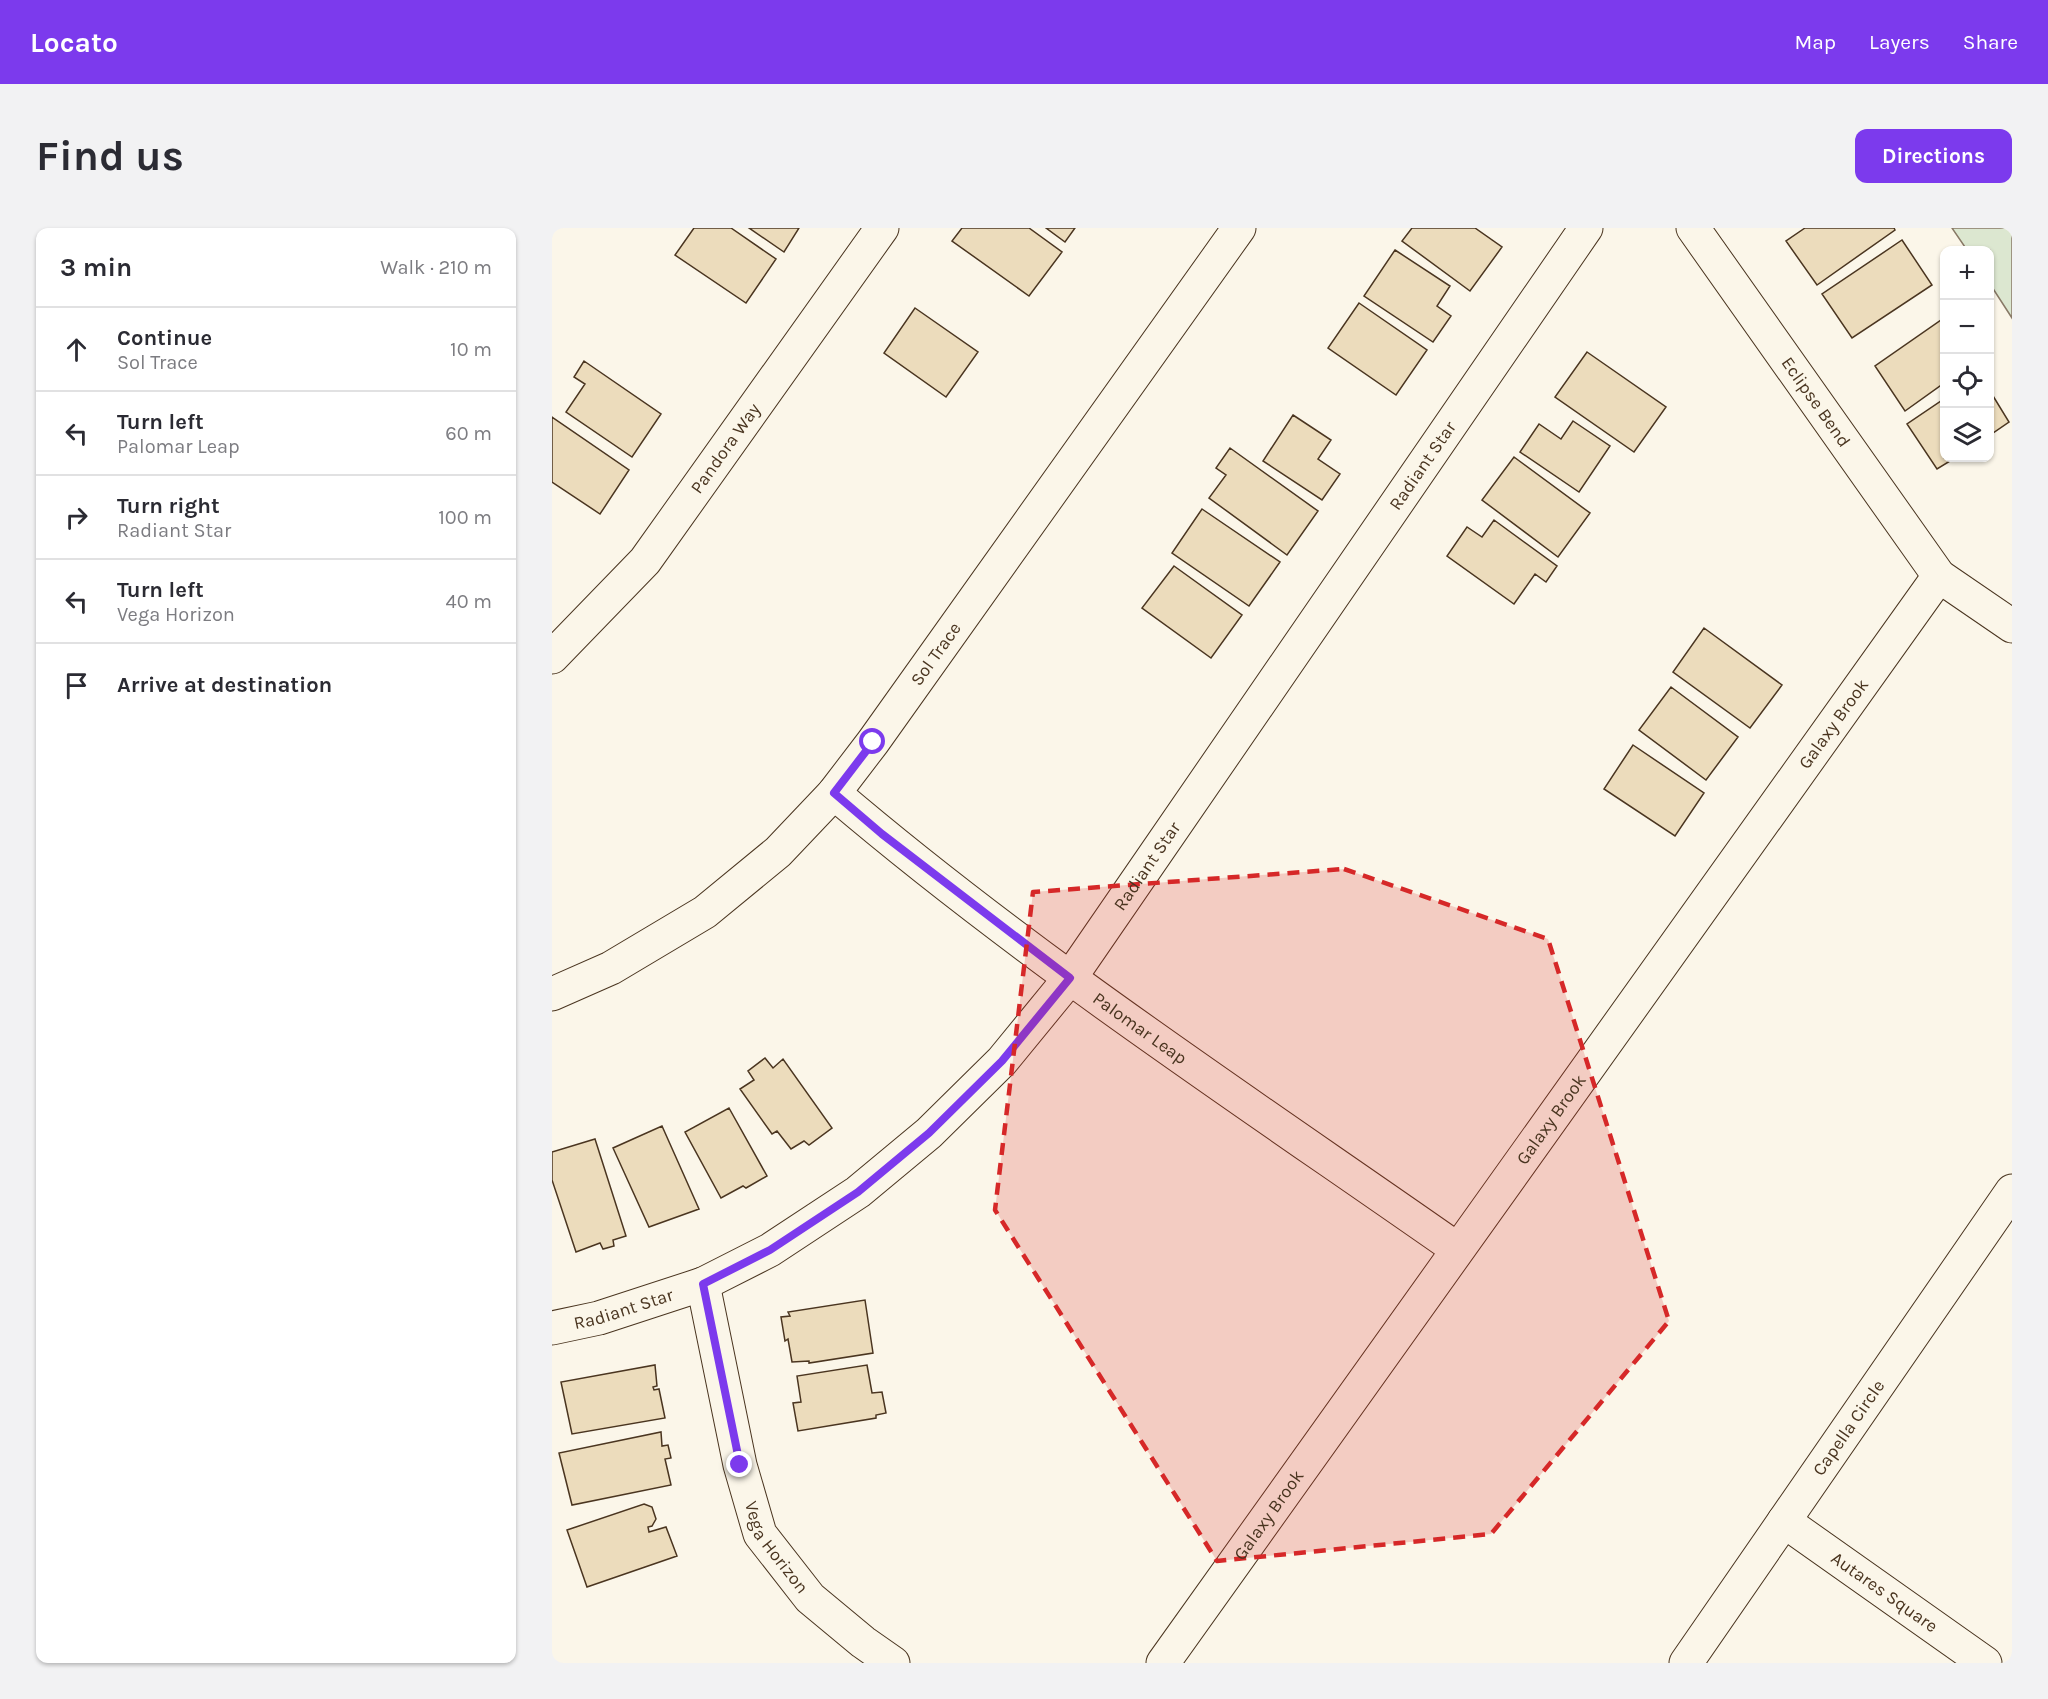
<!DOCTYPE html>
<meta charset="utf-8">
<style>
body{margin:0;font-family:Karla,sans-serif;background:#f2f2f3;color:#2b2b33}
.controls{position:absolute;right:18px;top:18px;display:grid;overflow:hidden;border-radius:12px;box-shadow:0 2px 4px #0004}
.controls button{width:54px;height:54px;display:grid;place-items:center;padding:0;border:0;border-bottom:2px solid #e1e1e2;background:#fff;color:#2b2b33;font:30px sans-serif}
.stop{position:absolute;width:18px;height:18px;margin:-14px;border:4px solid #7c3aed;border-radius:50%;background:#fff}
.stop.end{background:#7c3aed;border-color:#fff;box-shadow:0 2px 6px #0008}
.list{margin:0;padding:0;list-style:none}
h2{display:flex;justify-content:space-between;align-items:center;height:78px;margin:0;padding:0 24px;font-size:26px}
h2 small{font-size:20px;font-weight:400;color:#7c7c81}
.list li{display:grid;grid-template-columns:39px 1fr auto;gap:18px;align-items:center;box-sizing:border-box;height:84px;padding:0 24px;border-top:2px solid #e1e1e2}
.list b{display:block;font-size:22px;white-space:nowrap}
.list p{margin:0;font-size:20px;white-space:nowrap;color:#7c7c81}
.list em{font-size:20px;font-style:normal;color:#7c7c81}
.icon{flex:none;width:33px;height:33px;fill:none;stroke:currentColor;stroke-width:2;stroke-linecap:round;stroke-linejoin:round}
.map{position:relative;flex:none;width:1460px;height:1435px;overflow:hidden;border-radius:12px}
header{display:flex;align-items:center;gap:36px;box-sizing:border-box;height:84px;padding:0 30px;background:#7c3aed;color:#fff}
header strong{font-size:28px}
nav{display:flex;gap:33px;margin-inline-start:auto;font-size:21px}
.intro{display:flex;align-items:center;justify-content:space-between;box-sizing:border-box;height:144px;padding:0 36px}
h1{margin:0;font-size:42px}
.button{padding:15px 27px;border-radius:12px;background:#7c3aed;color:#fff;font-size:21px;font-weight:700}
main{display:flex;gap:36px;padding:0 36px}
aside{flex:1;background:#fff;border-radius:12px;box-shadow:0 2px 4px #0004}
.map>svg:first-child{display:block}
</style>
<header>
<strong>Locato</strong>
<nav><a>Map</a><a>Layers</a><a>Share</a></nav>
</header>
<div class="intro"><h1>Find us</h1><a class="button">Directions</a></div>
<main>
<aside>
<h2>3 min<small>Walk · 210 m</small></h2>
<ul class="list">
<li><svg class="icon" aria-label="ahead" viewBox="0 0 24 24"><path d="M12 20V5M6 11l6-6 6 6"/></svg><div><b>Continue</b><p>Sol Trace</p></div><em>10 m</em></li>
<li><svg class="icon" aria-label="left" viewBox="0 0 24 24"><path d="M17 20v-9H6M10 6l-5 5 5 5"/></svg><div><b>Turn left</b><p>Palomar Leap</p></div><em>60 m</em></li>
<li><svg class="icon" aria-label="right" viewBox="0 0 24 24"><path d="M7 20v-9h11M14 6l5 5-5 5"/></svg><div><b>Turn right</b><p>Radiant Star</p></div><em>100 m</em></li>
<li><svg class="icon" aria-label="left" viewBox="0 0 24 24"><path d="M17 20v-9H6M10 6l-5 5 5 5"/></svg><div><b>Turn left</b><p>Vega Horizon</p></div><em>40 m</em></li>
<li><svg class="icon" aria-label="arrive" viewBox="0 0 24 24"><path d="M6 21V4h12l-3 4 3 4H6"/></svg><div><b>Arrive at destination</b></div></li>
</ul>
</aside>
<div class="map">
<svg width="1460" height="1435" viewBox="0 0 1460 1435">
<rect width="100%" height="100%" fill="#fbf6e9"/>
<!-- green -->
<path fill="#dce7d0" stroke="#887966" stroke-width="1.5" d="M1400,0H1460V90L1438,56V22H1415Z"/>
<!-- building -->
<path fill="#ecdcbc" stroke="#4a3520" stroke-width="1.5" d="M142,0H179L224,31L194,75L123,27Z
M197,0H247L232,24Z
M410,0H477L510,24L477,68L400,13Z
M494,0H523L513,14Z
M860,0H923L950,19L918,63L850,13Z
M1253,0H1342L1343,2L1265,57L1234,13Z
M1350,12L1380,57L1300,110L1270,66Z
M843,22L898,58L885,78L899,88L881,114L812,68Z
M807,75L875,122L844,167L776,120Z
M363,80L426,124L394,169L332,125Z
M1392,90V155L1353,183L1323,138Z
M1035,124L1114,179L1082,224L1003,169Z
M32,133L109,186L80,229L14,184L33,156L22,149Z
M1438,163L1457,194L1438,207Z
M1392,171V230H1403L1385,241L1355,196Z
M741,187L779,212L766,231L788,246L770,272L711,233Z
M0,189L77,242L48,286L0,254Z
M1021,193L1058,218L1027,264L968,224L987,196L1009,211Z
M678,220L766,283L735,327L657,270L674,247L664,240Z
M962,229L1038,285L1006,329L930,272Z
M650,281L728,334L697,378L620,325Z
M942,292L1005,338L994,354L983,346L962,376L895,328L915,299L930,309Z
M622,338L690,387L659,430L590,380Z
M1152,400L1230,457L1198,500L1121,444Z
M1119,459L1186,509L1154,552L1087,502Z
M1081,517L1152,565L1123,608L1052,561Z
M213,830L221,840L231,831L280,900L257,917L252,913L239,921L225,903L220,906L188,861L202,852L196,843Z
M177,880L215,948L194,960L191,958L169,970L133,904Z
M110,898L147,981L97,999L61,920Z
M43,911L74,1008L61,1012L62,1018L51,1021L48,1015L24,1024L0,952V924Z
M313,1072L321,1125L257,1135V1133L240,1134L236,1111L233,1113L229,1089L238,1088L236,1084Z
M103,1137L105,1158L101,1159L102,1162L107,1161L113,1190L20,1206L9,1154Z
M315,1137L320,1165L330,1164L334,1185L324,1187V1190L246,1203L241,1175L249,1174L245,1148Z
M109,1204L110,1218L116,1217L119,1230L113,1231L119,1257L20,1277L7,1225Z
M92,1276L100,1279L104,1291L100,1298L96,1299L97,1304L114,1299L125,1328L35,1359L15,1302Z"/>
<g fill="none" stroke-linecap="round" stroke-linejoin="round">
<!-- minor casing -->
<g stroke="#4a3520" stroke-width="35">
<g id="minor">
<path id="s1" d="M1141,0L1387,348L1460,398"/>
<path id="s2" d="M0,429L93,333L330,0"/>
<path id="s3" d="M282,565C478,732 695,874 905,1021"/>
<path id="s4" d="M0,766L59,740L153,684L226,624L282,565L321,514L687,0"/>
<path id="s5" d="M151,1056L188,1237L208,1306L258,1370L311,1414L341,1435"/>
<path id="s6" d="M0,1100L47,1090L151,1056L218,1022L306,964L377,905L450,833L518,750L1034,0"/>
<path id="s7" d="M1232,1293L1433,1435"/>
<path id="s8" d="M611,1435L1387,348"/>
<path id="s9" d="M1134,1435L1460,963"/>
</g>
</g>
<!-- minor -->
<use href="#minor" stroke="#fbf6e9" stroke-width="33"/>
</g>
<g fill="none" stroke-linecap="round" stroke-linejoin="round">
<!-- route -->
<path stroke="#7c3aed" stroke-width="8" d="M188,1237L151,1056L218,1022L306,964L377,905L450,833L518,750L330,606L282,565L321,514"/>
</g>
<!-- marked area -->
<path fill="#d62828" fill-opacity="0.2" stroke="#d62828" stroke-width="4.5" stroke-dasharray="12 8" stroke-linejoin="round" d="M792,641L996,711L1117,1093L939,1306L665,1333L443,982L481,664Z"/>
<g text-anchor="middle" stroke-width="4.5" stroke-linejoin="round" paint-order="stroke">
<!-- street labels -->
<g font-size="18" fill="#4a3520" stroke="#fbf6e9">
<text dy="6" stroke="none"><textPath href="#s1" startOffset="213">Eclipse Bend</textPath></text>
<text dy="6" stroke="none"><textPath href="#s2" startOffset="272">Pandora Way</textPath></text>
<text dy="6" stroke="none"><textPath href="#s6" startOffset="1262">Radiant Star</textPath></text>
<text dy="6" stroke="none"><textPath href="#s4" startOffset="522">Sol Trace</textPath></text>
<text dy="6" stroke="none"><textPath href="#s8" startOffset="1154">Galaxy Brook</textPath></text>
<text dy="6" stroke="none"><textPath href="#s6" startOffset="776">Radiant Star</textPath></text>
<text dy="6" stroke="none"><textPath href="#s3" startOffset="386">Palomar Leap</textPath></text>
<text dy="6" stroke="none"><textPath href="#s8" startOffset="668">Galaxy Brook</textPath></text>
<text dy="6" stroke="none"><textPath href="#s6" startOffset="74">Radiant Star</textPath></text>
<text dy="6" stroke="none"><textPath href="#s9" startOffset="286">Capella Circle</textPath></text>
<text dy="6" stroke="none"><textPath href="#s8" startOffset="182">Galaxy Brook</textPath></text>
<text dy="6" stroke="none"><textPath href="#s5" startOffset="276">Vega Horizon</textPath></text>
<text dy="6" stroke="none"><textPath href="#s7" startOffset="123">Autares Square</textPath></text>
</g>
</g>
</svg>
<div class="controls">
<button>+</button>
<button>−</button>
<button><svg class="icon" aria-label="locate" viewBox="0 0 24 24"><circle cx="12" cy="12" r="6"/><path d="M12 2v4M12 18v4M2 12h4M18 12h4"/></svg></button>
<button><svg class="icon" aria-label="layers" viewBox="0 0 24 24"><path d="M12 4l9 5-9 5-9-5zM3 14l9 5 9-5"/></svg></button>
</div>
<div class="stop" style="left:321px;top:514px"></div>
<div class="stop end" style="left:188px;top:1237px"></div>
</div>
</main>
